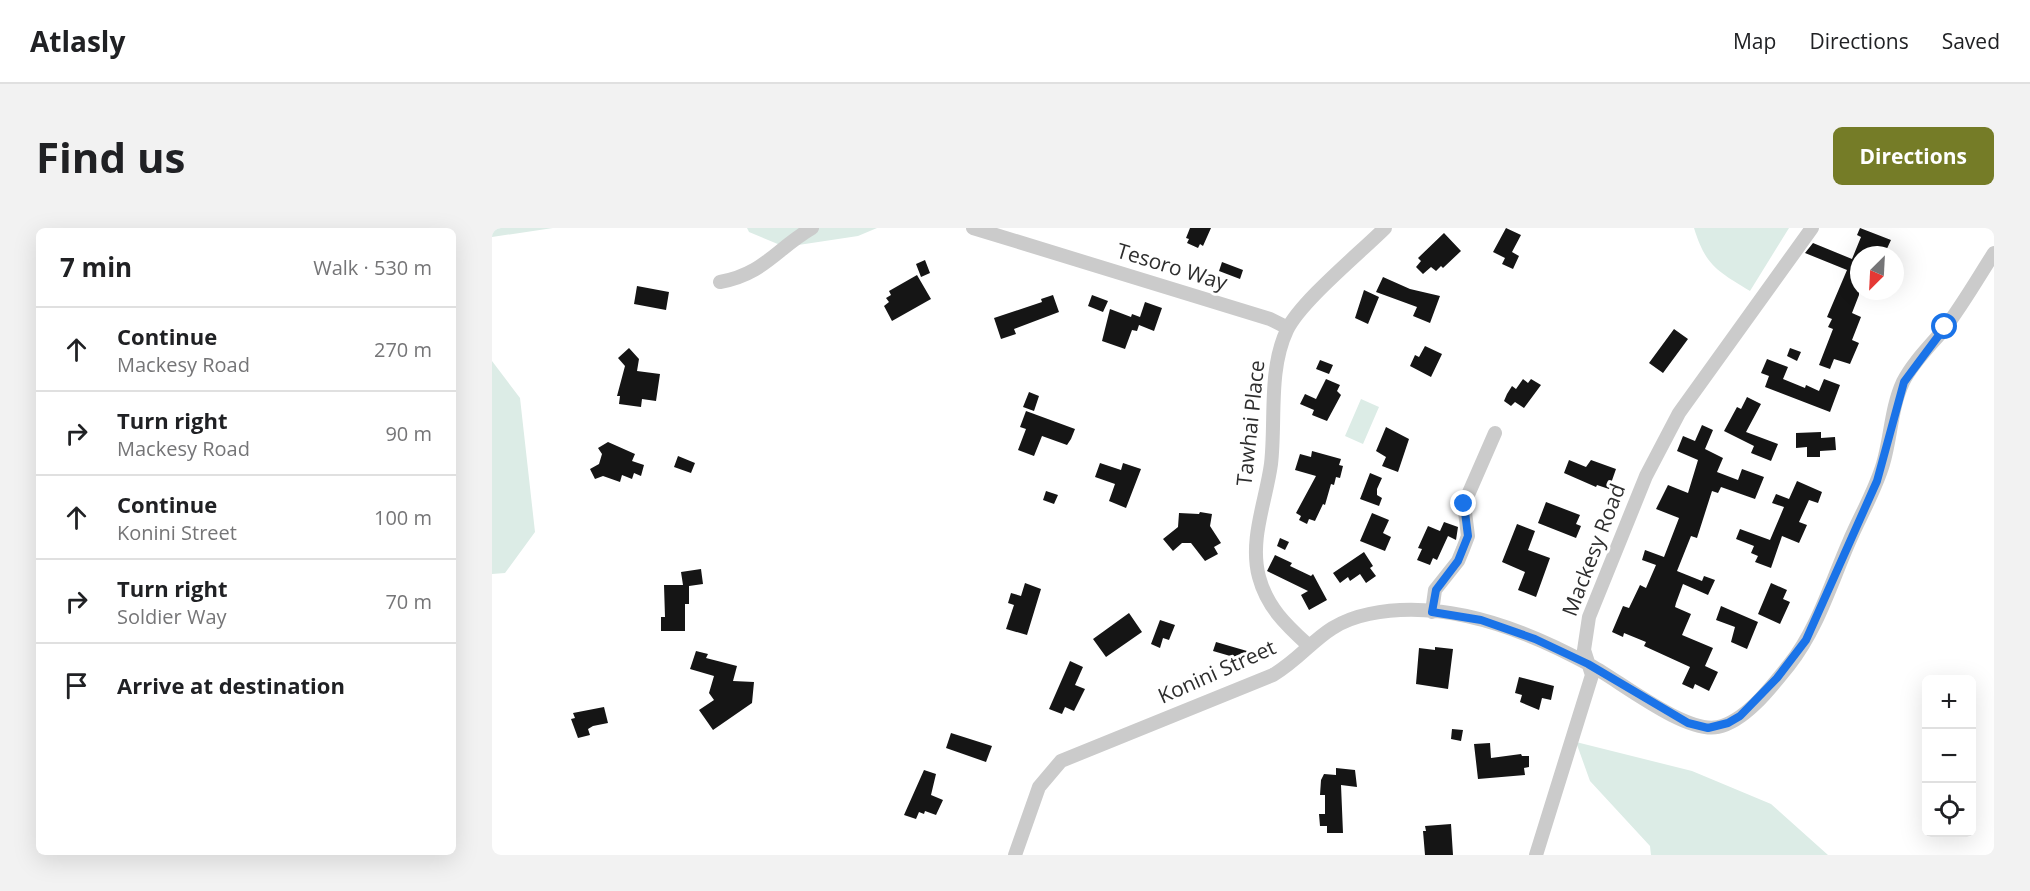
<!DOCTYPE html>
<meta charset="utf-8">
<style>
body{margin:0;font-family:"Open Sans",sans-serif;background:#f2f2f2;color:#202124}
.controls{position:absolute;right:18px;bottom:18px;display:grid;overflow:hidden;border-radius:9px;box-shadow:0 6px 24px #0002}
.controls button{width:54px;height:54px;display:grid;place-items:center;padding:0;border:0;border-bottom:2px solid #e0e0e0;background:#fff;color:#202124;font:30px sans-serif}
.compass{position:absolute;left:1358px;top:18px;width:54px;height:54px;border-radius:50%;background:#fff;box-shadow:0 6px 24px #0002;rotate:204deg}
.stop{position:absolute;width:18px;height:18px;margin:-14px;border:4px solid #1a73e8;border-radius:50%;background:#fff}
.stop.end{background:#1a73e8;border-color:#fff;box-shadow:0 2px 6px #0008}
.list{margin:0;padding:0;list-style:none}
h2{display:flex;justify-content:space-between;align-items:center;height:78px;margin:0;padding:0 24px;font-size:26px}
h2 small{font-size:20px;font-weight:400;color:#757577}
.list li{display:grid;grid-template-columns:39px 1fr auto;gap:18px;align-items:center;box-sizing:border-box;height:84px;padding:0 24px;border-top:2px solid #e0e0e0}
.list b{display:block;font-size:22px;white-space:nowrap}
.list p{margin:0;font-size:20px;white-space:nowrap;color:#757577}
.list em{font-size:20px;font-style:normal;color:#757577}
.icon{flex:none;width:33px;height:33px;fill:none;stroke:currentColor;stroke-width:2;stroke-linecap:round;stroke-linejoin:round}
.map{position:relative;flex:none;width:1502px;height:627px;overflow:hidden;border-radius:9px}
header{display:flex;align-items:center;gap:36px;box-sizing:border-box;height:84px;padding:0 30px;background:#fff;border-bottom:2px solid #e0e0e0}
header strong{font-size:28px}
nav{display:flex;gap:33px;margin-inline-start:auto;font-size:21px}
.intro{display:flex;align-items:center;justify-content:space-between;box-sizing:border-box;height:144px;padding:0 36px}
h1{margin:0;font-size:42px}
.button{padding:15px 27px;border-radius:9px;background:#757c27;color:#fff;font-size:21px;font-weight:700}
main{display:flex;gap:36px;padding:0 36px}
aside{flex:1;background:#fff;border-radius:9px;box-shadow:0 6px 24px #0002}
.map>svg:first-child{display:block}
</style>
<header>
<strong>Atlasly</strong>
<nav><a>Map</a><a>Directions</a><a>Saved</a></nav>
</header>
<div class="intro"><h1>Find us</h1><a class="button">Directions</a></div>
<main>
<aside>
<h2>7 min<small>Walk · 530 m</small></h2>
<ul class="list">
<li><svg class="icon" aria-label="ahead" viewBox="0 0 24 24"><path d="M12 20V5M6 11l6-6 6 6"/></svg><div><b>Continue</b><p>Mackesy Road</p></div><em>270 m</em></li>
<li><svg class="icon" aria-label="right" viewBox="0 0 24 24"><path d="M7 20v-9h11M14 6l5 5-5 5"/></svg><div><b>Turn right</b><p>Mackesy Road</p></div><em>90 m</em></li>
<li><svg class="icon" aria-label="ahead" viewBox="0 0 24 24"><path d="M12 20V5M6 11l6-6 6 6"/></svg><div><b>Continue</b><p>Konini Street</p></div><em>100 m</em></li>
<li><svg class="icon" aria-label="right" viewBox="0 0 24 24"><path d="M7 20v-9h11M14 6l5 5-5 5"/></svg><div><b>Turn right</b><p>Soldier Way</p></div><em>70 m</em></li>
<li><svg class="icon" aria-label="arrive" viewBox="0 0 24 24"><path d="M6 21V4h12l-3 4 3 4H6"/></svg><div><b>Arrive at destination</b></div></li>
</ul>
</aside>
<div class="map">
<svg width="1502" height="627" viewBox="0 0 1502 627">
<rect width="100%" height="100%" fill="#fff"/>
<!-- green -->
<path fill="#dcece6" d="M0,0H61L0,9Z
M255,0H385L366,8L293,19L257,4Z
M1202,0H1297L1258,63C1226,43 1214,39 1202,0Z
M0,133L28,170L43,304L13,345L0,346Z
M869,171L887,179L871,216L853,208Z
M1084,514L1200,543L1279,576L1336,627H1159L1158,618L1098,553Z"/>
<!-- building -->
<path fill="#151515" d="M698,0H719L711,18L708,16L706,20L695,15L697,11L694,10Z
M1014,0L1029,7L1020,24L1027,28L1021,41L1010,36L1013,30L1001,24Z
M1368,0L1399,12L1392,27H1367V67L1360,85L1369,89L1360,112L1367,115L1358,136L1342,131L1338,141L1327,137L1341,101L1336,99L1340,91L1335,89L1355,42L1313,25L1321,15L1360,31L1369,9L1365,7Z
M952,5L969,23L951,40L949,38L944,43L939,39L931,46L924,39L929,33L926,30Z
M433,32L438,45L429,49L424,36Z
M730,34L751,42L748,51L727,43Z
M425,47L439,71L400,93L392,78L397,74L394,70L399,67L397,63Z
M891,49L918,61L948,68L938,95L921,88L925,79L884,64Z
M145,58L177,64L174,82L142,76Z
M872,62L887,69L876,96L863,90Z
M561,67L567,84L522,101L524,106L509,111L502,90L550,74L549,71Z
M600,67L616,73L611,84L596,78Z
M653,74L670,80L662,103L647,97L645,103L640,102L633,121L610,113L618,81L639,89L640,86L648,89Z
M1182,101L1196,111L1171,145L1157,135Z
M933,118L950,126L939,149L918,138L923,127L927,129Z
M137,120L147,131L145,143L168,146L164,173L150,171L149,179L127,176L128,168H125L133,138L126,130Z
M1298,120L1309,124L1305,133L1295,128Z
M1275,131L1296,139L1291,151L1313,160L1314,157L1327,163L1332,151L1348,157L1338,184L1273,159L1277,148L1269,145Z
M828,132L841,137L837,146L824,141Z
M834,151L848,157L845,163L849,167L835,193L820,187L822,182L808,176L813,166L824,171Z
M1031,151L1036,155L1039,151L1049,157L1032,180L1023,174L1019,178L1012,173L1015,166L1020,158L1024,161Z
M537,164L547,168L542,183L531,179Z
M1255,169L1269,176L1254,204L1286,216L1279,233L1259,225L1262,218L1232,203L1245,179L1249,181Z
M534,183L583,201L579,211L575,217L550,208L542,228L526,222L534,201L528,199Z
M1210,197L1221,202L1213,221L1231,230L1225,244L1246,252L1250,241L1272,249L1263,271L1229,259L1226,265L1220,263L1205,310L1199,308L1185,343L1210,353L1212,348L1223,352L1216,367L1191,356L1184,375L1183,379L1199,386L1190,407L1221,420L1213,438L1226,444L1217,463L1203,456L1201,461L1190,456L1198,439L1152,418L1154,414L1132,405L1131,409L1120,404L1131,378L1137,380L1148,357L1154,360L1164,337L1150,332L1153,322L1172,329L1187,290L1164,281L1176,257L1196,265L1206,232L1185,223L1191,208L1203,213Z
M894,199L917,211L906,244L890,238L894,229L884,223Z
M1329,204V210L1343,209L1344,222L1328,223V229H1315V219L1304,220V205Z
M116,214L143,226L140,233L152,237L149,248L142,245L140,251L130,247L128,254L111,248L103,251L98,241L107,236L110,226L106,220Z
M820,223L849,231L847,237L851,238L848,250L844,249L842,257L839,256L833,277L831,276L823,293L817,291L815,296L807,292L809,288L804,285L824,248L803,242L808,226L819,229Z
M186,228L203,235L199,245L182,239Z
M1077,232L1094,239L1099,232L1124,241L1117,261L1105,257L1104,259L1072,245Z
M608,235L629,242L631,235L649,241L634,280L617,273L623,256L603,249Z
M878,245L890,250L885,261V267L890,270L887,278L868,271Z
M1305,253L1330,264L1326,275L1317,272L1307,294L1315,297L1307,315L1290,308L1279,340L1263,334L1266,328L1259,325L1262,318L1244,311L1248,301L1278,312L1292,279L1280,275L1284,266L1297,271Z
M554,263L566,267L562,276L551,272Z
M1054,274L1088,287L1084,296L1089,298L1084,310L1046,295Z
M708,284L720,286L718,298L729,315L722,319L726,326L713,333L699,315H690L681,323L671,311L686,299L687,285L707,286Z
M880,285L897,292L891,305L899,309L893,323L868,313Z
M952,294L966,299L964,312L956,308L945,332L941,330L938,337L925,332L930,321L926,320L936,298L948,303Z
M1025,296L1043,303L1036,322L1058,330L1044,369L1026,362L1033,344L1010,334Z
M788,310L797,314L793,322L785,318Z
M872,324L881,338L878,340L884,348L874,355L868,346L858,353L856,349L848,355L841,345Z
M783,327L800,335L798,338L819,348L821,346L835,372L817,382L809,367L816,363L775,343Z
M209,341L211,356L197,358V376H193V403H169V389H173L172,357H191L189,344Z
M533,355L549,361L535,407L514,401L522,377L516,375L519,365L529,368Z
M1279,355L1295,362L1291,371L1298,374L1288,396L1266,386Z
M1229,378L1266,394L1255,421L1239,414L1243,399L1224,392Z
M637,385L650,404L614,429L601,411Z
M668,392L683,397L677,412L671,410L668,420L659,416Z
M724,414L755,423L752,432L721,423Z
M943,419L961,421L956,461L924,456L927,420L943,422Z
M204,423L216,426L214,430L245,438L241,453L262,454L260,475L221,502L207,482L222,472L217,465L222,448L198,441Z
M578,433L591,439L583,457L593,461L582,483L573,479L570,486L557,481Z
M1027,449L1062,458L1059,472L1050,470L1047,482L1028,474L1030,467L1023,465Z
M112,479L116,495L101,498L96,501L98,507L86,510L79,491L83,490L81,485Z
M960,501L971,502L969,513L959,511Z
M459,505L500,518L494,534L454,520Z
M998,515L999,530L1029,526L1030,528H1037V539L1032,540L1033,547L986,551L982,516Z
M844,540L863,542L865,559L849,557L851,605H835V598H828L827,586H833V567H828L829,552L832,546L844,547Z
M432,542L444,546L439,567L451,572L444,587L433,583L432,586L427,584L424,591L412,587Z
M959,596L961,627H933L931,603H934L933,598Z"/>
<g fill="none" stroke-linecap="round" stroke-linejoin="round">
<!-- minor -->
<path stroke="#cbcbcb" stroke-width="14" d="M481,0L778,91L796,100
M228,54C272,46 284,21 320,0
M940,384L943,362L966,333L971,321L976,308L972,276L1003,205
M816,417C794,397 775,379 767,349C757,312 774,273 779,236C784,193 776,142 795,102C808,74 869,24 893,0
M523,627L547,559L569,533L781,447C819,424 828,396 877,386C952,370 1035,402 1100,438C1129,454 1194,506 1226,499C1254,493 1280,458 1297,437C1325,402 1339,355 1357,314C1368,288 1383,263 1391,236C1399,209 1399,180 1411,154C1421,134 1439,117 1453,100C1471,76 1486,50 1502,25
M1044,627L1100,447L1092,422L1097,389L1154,248L1187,185L1320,0"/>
</g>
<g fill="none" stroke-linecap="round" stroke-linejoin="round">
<!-- route -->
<path stroke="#1a73e8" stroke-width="8" d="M972,276L976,308L966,333L944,362L940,384L989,392L1043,411L1096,436L1196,495L1216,500L1236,495L1248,488L1285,450L1314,412L1385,253L1412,154L1453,99"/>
</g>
<g text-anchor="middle" stroke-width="6" stroke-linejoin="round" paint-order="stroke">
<!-- street labels -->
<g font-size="21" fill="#2e2e2e" stroke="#fff">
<text transform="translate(680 39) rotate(17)" y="7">Tesoro Way</text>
<text transform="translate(759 195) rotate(-84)" y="7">Tawhai Place</text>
<text transform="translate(1102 322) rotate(-69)" y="7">Mackesy Road</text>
<text transform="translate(725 444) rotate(-24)" y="7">Konini Street</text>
</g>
</g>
</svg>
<div class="controls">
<button>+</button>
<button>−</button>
<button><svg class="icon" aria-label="locate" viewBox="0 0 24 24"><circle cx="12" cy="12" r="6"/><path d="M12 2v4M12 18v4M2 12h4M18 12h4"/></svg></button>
</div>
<svg class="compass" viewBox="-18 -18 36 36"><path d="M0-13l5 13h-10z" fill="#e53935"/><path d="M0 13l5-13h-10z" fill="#757577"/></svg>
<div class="stop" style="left:1453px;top:99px"></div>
<div class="stop end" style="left:972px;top:276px"></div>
</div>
</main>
